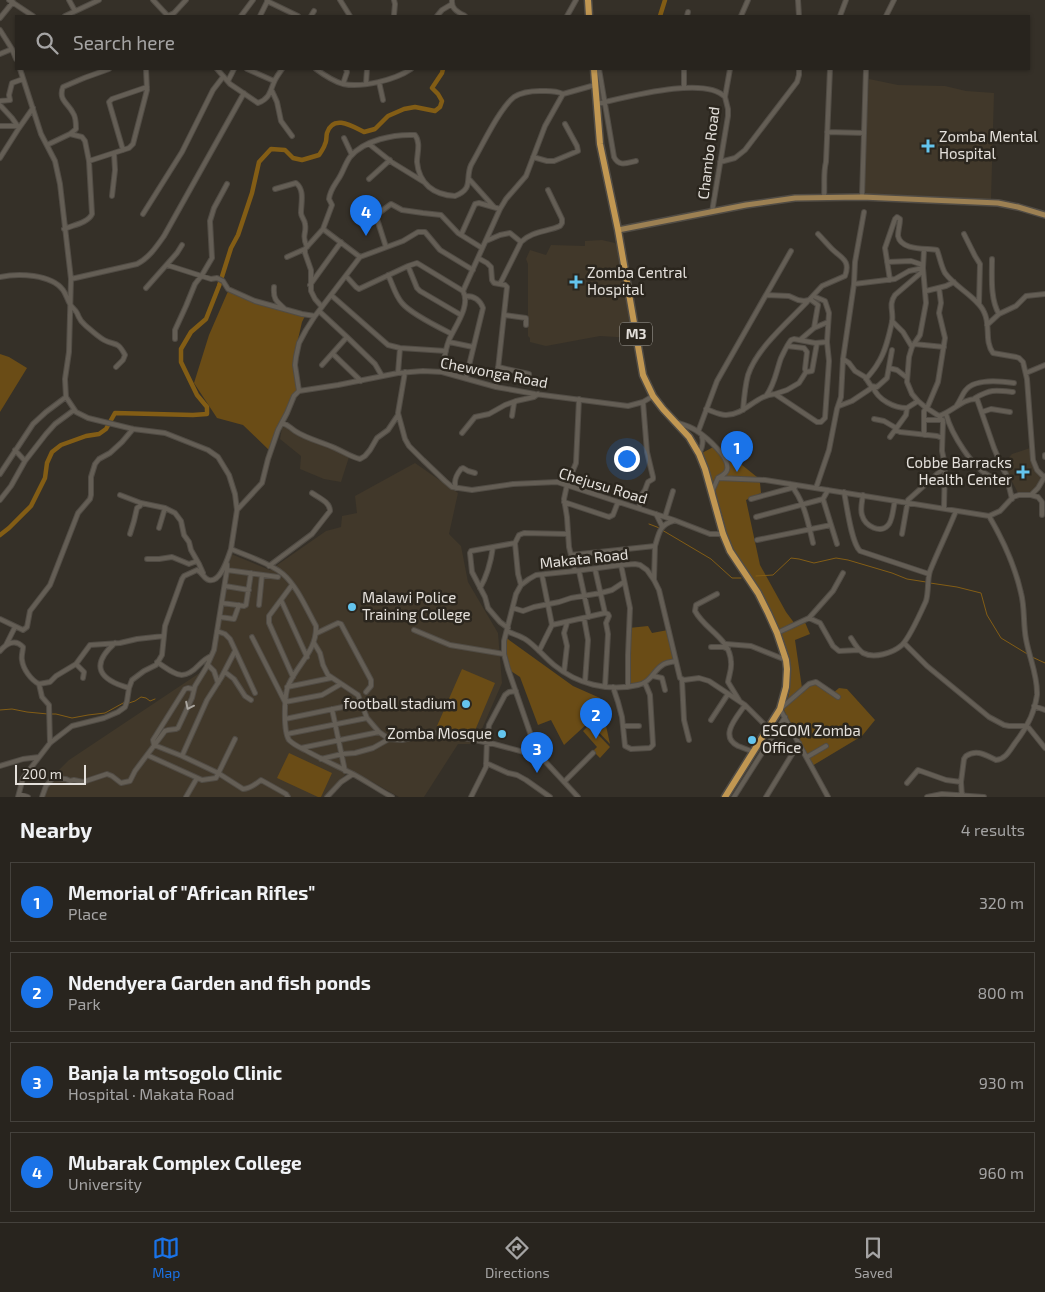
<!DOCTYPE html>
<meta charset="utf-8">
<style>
body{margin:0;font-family:"Exo 2",sans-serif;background:#302c27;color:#f1f3f6}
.scale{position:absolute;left:15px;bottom:12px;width:71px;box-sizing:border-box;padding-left:5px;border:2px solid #e4e0db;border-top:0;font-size:14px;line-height:18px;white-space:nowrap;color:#e4e0db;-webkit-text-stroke:4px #2b261e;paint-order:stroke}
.you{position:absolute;left:626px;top:458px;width:18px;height:18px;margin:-12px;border:4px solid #fff;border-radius:50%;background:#1a73e8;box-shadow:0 0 0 8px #1a73e833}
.badge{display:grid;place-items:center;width:32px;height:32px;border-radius:50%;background:#1a73e8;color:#fff;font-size:16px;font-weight:700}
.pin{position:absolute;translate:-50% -41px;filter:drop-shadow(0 1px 2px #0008)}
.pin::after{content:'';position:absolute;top:26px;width:18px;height:15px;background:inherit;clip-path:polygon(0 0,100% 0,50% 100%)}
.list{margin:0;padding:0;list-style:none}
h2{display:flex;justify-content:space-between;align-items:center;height:65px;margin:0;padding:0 20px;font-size:21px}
h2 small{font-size:16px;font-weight:400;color:#a5a4a4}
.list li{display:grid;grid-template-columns:32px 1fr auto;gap:15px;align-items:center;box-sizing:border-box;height:80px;margin:0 10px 10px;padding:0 10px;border:1px solid #44413c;border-radius:0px}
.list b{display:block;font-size:19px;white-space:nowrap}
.list p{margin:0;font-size:16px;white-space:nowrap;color:#a5a4a4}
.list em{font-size:16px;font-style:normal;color:#a5a4a4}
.icon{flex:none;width:28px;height:28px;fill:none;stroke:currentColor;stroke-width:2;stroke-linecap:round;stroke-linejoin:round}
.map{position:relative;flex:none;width:1045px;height:797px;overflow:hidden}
.search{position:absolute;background:#28241e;box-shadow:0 1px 4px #0004;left:15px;right:15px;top:15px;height:55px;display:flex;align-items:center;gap:12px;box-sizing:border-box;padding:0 18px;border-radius:0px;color:#a5a4a4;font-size:19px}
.sheet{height:425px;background:#28241e}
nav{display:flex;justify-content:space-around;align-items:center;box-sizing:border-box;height:70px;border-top:1px solid #44413c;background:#28241e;font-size:14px;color:#a5a4a4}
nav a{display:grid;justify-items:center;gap:2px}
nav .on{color:#1a73e8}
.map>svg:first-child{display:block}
</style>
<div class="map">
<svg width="1045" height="797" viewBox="0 0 1045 797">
<rect width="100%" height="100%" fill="#353028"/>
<!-- built -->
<path fill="#41382a" d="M869,79L898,85L945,86L966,91L994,93L991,200L867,195L863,189Z
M602,240L615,243L621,255L627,298L632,338L600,336L546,346L530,342V338L528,336V264L526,259L530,250L546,255L551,245L585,246V241Z
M287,425L314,442L336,450L349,457L341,482L324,479L300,469L301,456L280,439L282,428Z
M1030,448L1032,450L1035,466L1044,477L1031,495H1019L1003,464L1012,454Z
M415,463L458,493L449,534L461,546L468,582L498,633L502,683L478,738L470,744H458L424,797H399L360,775L347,773L339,781L327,797H41L45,784L69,760L201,672L211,661L231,554L270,570L326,531L341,527L342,516L357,513L355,496Z"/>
<!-- green -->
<path fill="#6a4c16" d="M229,289L257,304L306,314L302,322L293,361L297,389L270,451L243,425L217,418L194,383L209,335Z
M0,354L9,357L27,368L0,412Z
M717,445L757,477L760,483L761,493L746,500L760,565L786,612L795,624L804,620L810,634L795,640L802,688L816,682L832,694L839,688L847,689L875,720L862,736L812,766L799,743L786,714L784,710L780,709C805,694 775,618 764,599C754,580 737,564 730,544C726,535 725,524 722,515C716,494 709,473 702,453Z
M648,626L652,633L668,630L676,661L665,664L645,683L628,687L629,628Z
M505,637L573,686L600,698L610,744L589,722L564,745L551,720L538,725L520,677L508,669L504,654Z
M462,669L495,683L471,740L437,726Z
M589,725L610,747L600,758L593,751L597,747L583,731Z
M289,753L332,773L321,797H318L277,778Z"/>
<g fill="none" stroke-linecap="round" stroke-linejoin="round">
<!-- stream -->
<path stroke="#835d15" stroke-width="1" d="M649,524L657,527L711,559L732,578H741
M756,576L773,575L791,558L799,559L814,563L836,558L848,560L892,573L907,579L926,582
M930,583L957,587L981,593L987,615L1001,638L1029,655
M1032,657L1045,663
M129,703L135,701L141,697L146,698L150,701L155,699
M0,710L12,709L27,712L48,714H56L72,718L88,715L105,713L125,702"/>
<!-- river -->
<path stroke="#835d15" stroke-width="4.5" d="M660,16L665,0
M0,535L9,528L31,506L45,478L47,463L52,452L61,445L86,436L99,434L106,429L115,413L193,415L207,414V407L197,395L181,362V349L191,332L206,319L219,286L231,248L238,235L252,193L259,162L271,149L285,150L293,158L302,160L319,155C321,152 324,148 325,144C327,141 326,136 327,133C333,114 352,126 364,132L375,129L388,116L404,109L415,107L435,111L440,107L442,101L438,94L432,88L442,73L443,69"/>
<!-- minor casing -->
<g stroke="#514c45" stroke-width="6">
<path id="minor" d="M9,0L33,16
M69,0L75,11
M153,0L168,16L174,13L186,0
M340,0L350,16
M394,0L395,4L394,15
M452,0C451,9 458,12 465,16
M798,0L799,16
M267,1L298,16
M65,16L99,0
M241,16L253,0
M260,16L268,0
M311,16L314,11
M437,16L442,10L452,4
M567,16L576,0
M687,16L688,12
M741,16L748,0
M840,16L846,0
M886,16L894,0
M0,18L13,2
M0,30L12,49L16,59
M0,54L12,49
M20,69L41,134L55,161L60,184L71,279L69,352L65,379L66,397L76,412L88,418L133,429L165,433L208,450L218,457L229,475L235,494L237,510L231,549C247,556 270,563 283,574C297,586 307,610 316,626C317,650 298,664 289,684C284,693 283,731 289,740C294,745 299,747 305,750C321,759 337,766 353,774C366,781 379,790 392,797
M217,69L230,84L258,103C271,98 270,90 275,80C277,76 280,72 282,69
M247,69L274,81
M316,69C324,75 333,81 343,84C362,88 395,80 411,69
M599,69L614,157C619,167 627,163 636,161
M684,69V88
M228,81L234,69
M379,82L383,100
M343,84L347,72L346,69
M366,84L367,69
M272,91L277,102L281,121L292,136
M0,101L10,100L9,95L12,83L23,79
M596,104C624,98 705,75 725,97
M0,105L12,118L19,128
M0,126H17
M827,132L864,133
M344,138L352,155
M369,144L393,163L424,182
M47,145L70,134L76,129C76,123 76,117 73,113C68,103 58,100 63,87L84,78L109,69
M123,150L109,102L112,99L147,87
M533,157L547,161H554L578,151L577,146L565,124
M0,158L19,128L33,108
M89,161L129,148L133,144L147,90L146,69
M720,162L735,158L745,150L797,82L799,75V69
M369,179L390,160
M469,179L494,207
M275,189L296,183C305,190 301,203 301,213C301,217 305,220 305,224C307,234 301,234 307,247
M112,196L115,170L114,153
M824,197C825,185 823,173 826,162L830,69
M862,197L866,69
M712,212L728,116V109L725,97L730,69
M143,214L182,152L213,90L223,77
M64,229C73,225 88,223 92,214L89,161L85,141L82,137L70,134
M323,229L360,257
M964,234L975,256L980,264L979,304
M461,235L475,204L479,203L500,209
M486,241L500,235L510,233L521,242C532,231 547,232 560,226L562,223V219L548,190
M386,247L377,219L379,213L391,204L402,210L423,213L441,215L458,233L482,248
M924,250L923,268L926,303L920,335L912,347L909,357L907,382L912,394L918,401L925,407L939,416L943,422L942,451L945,465L944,508
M287,257L305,249
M478,258L487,263L491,267L492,280L494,283L505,285L507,287L496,387
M992,259C992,276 990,299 999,314
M887,262L911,261L923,265
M167,265L211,279L217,278L223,281L228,289L255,301L302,314L315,316
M408,266L417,288L420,291L461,315
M388,275C393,285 395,295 402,303C411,314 438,327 452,334
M346,276L356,287L359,289L408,266L417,263L463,291C471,306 455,326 449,340C445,350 444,361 442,372
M0,277C18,273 51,274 63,290C66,294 67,299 70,304C71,307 75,309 77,313C80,319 79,320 85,325C91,330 97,336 104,340C115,346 117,340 125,355L123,360L116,367
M71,279L137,264C149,258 157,246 164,236L244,93
M890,280L885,248L895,219L897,217L900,219C900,225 898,230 898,236C901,251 927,248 937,250C940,258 941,266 945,273C955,287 978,298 984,312C991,325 984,341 993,353L1016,357L1019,358L1023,362L1027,379L1033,460L1037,470L1044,477
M500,284L521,242
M854,284L895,279L909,271L923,268
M310,285L341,242
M274,287C273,299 276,301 285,309
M146,288L177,253L182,245
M463,291L500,209L506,199L526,176L545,126L563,94L595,85
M926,291L946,286L954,282
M331,295L388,345L400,348L446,351
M766,295L789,296L798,300L804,301L809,300L822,286L845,276C851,260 841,258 832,249C827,244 823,239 818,234
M466,296C474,296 480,300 483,308L466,378
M810,299L818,305L814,328
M322,307L315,299L311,291V270L305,253V249L323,229L332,205L329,199C330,190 334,186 339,178C343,172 345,164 350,157C364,140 394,134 415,135C421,143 417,153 417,162C419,184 434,195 455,196C474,189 465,179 471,165C481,148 499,109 514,97C522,92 532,91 540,91C548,91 555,90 563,94
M319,311L347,337L375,364L382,376
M504,315L526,318V325
M892,321L903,332L912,347
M987,325L999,314L1016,306L1026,296L1045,294
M175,339V330L186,306L195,284L202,275L212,258L210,221L214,208L227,184
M800,340L814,328L828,322
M449,342L473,347
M914,344L944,347
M787,346L804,348L807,352L805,369L806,372
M333,354L361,381
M843,359L849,363L855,371L865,377L871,386L877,387L887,378L892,350
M322,365L347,337
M498,367L529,374
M889,368L897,370L906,377
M405,372L398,413L405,439L409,446L423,460L445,481L452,487L472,490L513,484L557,482L674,520L710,534H723
M398,373L400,348
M1026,373L1045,365
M866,379C870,374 875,369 878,363C886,351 889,335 892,322C894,311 888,305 895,295L923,271
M299,391L338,385L398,373L423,371L442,372L496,387L535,394L628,406L643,402L653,396
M299,391L295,365L296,357L299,343L306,330L315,316L360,257L403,241L418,232H425L440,250L473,270
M775,394L787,390L799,383L806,372L812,371L817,343
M766,396C775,384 776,372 781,358C784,352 787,345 791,340L794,339L815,343L827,342
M975,398C991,389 995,390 1013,392
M957,405C960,401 962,395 965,391C974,378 1000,381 1014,383
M839,406L852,401L873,387C878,400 894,408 907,408L918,401
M706,409C712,411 719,415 726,415C745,415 756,395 775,394L817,422H821L825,418L829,361L827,342L829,313L825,301L813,296
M743,410C744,398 745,386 748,375C757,348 788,322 807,302
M982,412L991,409L1010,412
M946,414C951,433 973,470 992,477C996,479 1003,478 1007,478
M512,416L514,403L516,401L534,397L538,394
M939,416C952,412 963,398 977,399L994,448L1002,467L1006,474L1012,499
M874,419L884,421L896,428
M924,420H943
M282,423C289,425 289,427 295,431C307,439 322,442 335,448C344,452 351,457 360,459L365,456L370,450L377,438L388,430L398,415
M678,423C685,425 691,427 697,431C706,437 731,458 727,470C726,474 721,476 718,478L713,489V493
M895,430L900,432L937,436L942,438
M698,432L717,381L791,251
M462,433L475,417L489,414L505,405L516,401
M924,435V411L927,408L938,382L945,338L939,313L941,303L939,288
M890,437L906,415L907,408
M15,450L25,461
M699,454C702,448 704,443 702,437
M1045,455V457
M0,474L33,424L46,412L66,397
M718,478L765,480L790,484L989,516L1000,511L1013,497L1019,495H1031L1038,497L1042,502V515
M790,484C804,500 808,522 813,543
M456,488C453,481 457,474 461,469L463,468L468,471L475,473
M816,488L829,450L837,409L841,397L843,359L854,284L855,262L864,212
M828,490L823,499L837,544
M844,492C847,506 851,542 860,551L929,574
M120,495L141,503L165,508L175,513L181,521L184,535L189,542L191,550L199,564L203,573
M863,495C862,502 860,509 862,515C865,526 881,535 889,524C893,518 893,508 895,501
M1031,495L1038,488L1045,476
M751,499L795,487
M0,500L11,486L25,461L46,434L55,424L74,410
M564,502L609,517L613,515L618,502
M639,508L641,496L645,490L648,482L653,479V477L647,452L643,402
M237,510L262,483L268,459L278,430L287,413L294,396L299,391
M656,514L662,526
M665,517L673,491
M756,517L823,499
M159,528L165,508
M130,534L134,521L137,508L140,506L141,503
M902,534L908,500L945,467
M757,540L831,525
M571,555L655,546C659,534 659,525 673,521
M147,559H159L172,557L189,564L197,561
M621,565L630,608L628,655V687
M269,566L312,534L330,511C330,502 319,498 312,493
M595,569L605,613
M227,570L278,577
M575,571L569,547L567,517L564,499L567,485L576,463L579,399
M579,571L589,617
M654,580L655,546
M292,585L269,616V623L293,677
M521,585L518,574L515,543L519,535L524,533L568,534
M225,586L249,590
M480,588C487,576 491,561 493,547
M717,594L698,604L696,605L695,611C705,630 730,638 731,662C732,669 729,675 728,682L739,700
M281,600L307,657
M222,603L244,606L246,605L251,573
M259,605L262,575
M513,608L523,611L534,607L559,602L571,598L601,593L612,590L624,582
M220,617L234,619L239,605
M584,618L588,640L585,682
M809,618L820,623L833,646L839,651L859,650
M0,619L23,630L27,627L30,611L50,585L78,513L90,499L91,495V477L95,464L99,459L110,453L122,442L133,429
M552,625L605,613L608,614L609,616L606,623L608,634L605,687
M508,628L500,622L488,608L485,597L472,572L470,553L471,551L515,543
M414,630L450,645L504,654
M217,631L225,634L230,639L255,693
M507,631C513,634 520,636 525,639C536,646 544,657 554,665C577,684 608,692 638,685C652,682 653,670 664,664C668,662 672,662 676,661
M317,633L338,623L341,624L371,680V686L366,692
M777,633L809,618L833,591L843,573
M252,637L285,702L322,695L341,684
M851,638C854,643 858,650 863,653C874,659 893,653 902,645C910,637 921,612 926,601C929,591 927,580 930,571C938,551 948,531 956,511
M115,643C89,666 100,680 129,688
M314,643L320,653L323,665L328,675L358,695L367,718L379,732L389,739L402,740L434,733L445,734L494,744L535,755L541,757L578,797
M904,643L927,666L989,717L1004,725L1009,726H1025L1029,728L1045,748
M726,644L751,646L786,660
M6,645L15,627
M711,647H723L728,649
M0,651C6,644 15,638 23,647C23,651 21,656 22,660C23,669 31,680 39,684L42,697L49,705L50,743
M539,651L552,625L542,575
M157,662C174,673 182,683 199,665C203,661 206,658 211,656
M76,664L84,672L83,678
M208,665L214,671L218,683
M225,672L234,679L245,696L251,700
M564,672L567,646L564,633L567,623
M653,676L662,678L665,690
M682,680L684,720L689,740
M39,684L50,682L56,676L76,664L90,645L120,643L137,639L164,636
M287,687L331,678
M613,687L618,702L622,717L625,746L631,749L650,748L653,745L650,695L645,683
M193,689L188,688L185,689L153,740L154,745L182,756L218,773L243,789C249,789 256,784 261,780L286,794L288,797
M745,705C738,716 718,736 738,746C743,748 749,750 753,752
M1034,706L1045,710
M332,709L345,771
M285,719L362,703
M711,720L728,694
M623,726H639
M287,734L367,718
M301,748L379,732
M147,755L202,780L216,778L235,739
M182,756L207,700L221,678L235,651
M541,757L536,750L508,669L504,654V641L516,594L521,585L529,579L536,575L575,571L621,565L635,564L640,565L647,570L654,580L659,590L680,678L684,680L699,678L709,681L745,705L768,728
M807,757L826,746
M321,759L342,754L355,753L373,748L389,739
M486,763L508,773L517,775L526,780L550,797
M0,766L23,759L39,757
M564,782L593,753
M907,783L918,770L946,780L961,782
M19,794L28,797
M18,797L23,778L50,743L72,726L104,718L118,712L125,707L127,701L129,688L132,680L144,671L156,665L162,655L165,626L182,579L184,576L197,570C203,573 204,579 209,580C221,583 228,557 231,549
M42,797L46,786L53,778L66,779L70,781L74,780L83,782L107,774L112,776L121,783L130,781L135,771L165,731L168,730L176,729L178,728L192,698L195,686L206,668L214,650L227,570V564
M186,797L197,778
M327,797L341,782L353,774
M471,797L486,767L487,739L489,725L505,695L509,692L516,691
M734,797L785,717
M766,797L799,743
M828,797L780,709L809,684L816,682L838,697
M927,797L942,794L984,797
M962,797L961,782L964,759L966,756C977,749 985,755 996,760C1006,759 1010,750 1015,743C1026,729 1035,712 1037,695C1038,676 1029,657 1026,639C1023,624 1025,608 1021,593C1015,566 1003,540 989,516"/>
</g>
<!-- major casing -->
<g stroke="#514c45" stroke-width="8">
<path id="major" d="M618,230L746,205L795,198L862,197L998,203L1018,207L1045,215"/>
</g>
<!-- highway casing -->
<g stroke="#514c45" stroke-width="9">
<path id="highway" d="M588,0L589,16
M594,69L600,144L618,230L643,375L653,396L663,409L689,437L699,454L705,469L723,534L730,551L758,593L768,613L777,633L786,660L787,669L786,687L780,709L725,797"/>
</g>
<!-- minor -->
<use href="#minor" stroke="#645e55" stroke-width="4"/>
<!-- major -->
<use href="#major" stroke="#9c8053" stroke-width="5"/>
<!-- highway -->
<use href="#highway" stroke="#c19752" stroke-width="6"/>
</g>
<!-- one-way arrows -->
<defs><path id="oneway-chevron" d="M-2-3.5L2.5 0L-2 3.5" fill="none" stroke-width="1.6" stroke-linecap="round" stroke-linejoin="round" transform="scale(1.25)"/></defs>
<use stroke="#aaa69f" href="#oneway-chevron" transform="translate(189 706) rotate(116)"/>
<!-- markers -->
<g fill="#64c5ee" stroke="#2b261e" stroke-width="2">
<path d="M925.5 138.5h5v5h5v5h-5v5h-5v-5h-5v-5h5z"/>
<path d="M573.5 274.5h5v5h5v5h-5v5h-5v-5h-5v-5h5z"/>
<path d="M1020.5 464.5h5v5h5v5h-5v5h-5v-5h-5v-5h5z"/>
<circle cx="352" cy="607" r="5"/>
<circle cx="466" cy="704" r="5"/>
<circle cx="502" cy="734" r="5"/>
<circle cx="752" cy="740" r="5"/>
</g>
<g text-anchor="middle" stroke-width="5" stroke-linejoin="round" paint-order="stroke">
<!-- shield labels -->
<rect fill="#2b261e" stroke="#aca8a2" stroke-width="1" x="620" y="322.5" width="32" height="23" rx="4"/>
<g font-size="14" font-weight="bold" fill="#e4e0db">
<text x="636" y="339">M3</text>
</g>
<!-- poi labels -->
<g font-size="15" fill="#e4e0db" stroke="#2b261e" text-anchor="start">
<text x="939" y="142">Zomba Mental<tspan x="939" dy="17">Hospital</tspan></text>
<text x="587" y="278">Zomba Central<tspan x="587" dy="17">Hospital</tspan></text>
<text x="1012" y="468" text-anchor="end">Cobbe Barracks<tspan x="1012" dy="17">Health Center</tspan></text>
<text x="362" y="603">Malawi Police<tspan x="362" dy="17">Training College</tspan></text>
<text x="456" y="709" text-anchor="end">football stadium</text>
<text x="762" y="736">ESCOM Zomba<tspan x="762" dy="17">Office</tspan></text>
<text x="492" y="739" text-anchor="end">Zomba Mosque</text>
</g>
<!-- street labels -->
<g font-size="15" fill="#e4e0db" stroke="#2b261e">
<text transform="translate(709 153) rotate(-83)" y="5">Chambo Road</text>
<text transform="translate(494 373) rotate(11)" y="5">Chewonga Road</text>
<text transform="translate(603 486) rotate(17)" y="5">Chejusu Road</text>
<text transform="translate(584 559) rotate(-6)" y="5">Makata Road</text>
</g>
</g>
</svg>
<div class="scale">200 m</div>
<div class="you"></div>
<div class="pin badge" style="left:737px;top:472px">1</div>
<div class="pin badge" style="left:596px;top:739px">2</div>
<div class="pin badge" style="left:537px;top:773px">3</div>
<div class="pin badge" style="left:366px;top:236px">4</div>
<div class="search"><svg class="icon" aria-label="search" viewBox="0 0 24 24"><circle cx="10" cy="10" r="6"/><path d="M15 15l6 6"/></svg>Search here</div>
</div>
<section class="sheet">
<h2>Nearby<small>4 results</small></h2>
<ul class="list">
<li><span class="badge">1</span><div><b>Memorial of &quot;African Rifles&quot;</b><p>Place</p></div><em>320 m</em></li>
<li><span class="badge">2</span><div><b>Ndendyera Garden and fish ponds</b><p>Park</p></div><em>800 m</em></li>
<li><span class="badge">3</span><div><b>Banja la mtsogolo Clinic</b><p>Hospital · Makata Road</p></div><em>930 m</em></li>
<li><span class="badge">4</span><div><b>Mubarak Complex College</b><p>University</p></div><em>960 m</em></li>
</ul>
</section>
<nav>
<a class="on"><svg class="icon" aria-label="map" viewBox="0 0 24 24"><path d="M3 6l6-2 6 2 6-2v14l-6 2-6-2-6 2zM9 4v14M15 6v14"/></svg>Map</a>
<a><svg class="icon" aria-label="directions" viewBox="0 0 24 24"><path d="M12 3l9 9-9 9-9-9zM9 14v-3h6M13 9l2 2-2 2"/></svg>Directions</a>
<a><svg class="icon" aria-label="saved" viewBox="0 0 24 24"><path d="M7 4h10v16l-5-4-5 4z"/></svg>Saved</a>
</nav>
